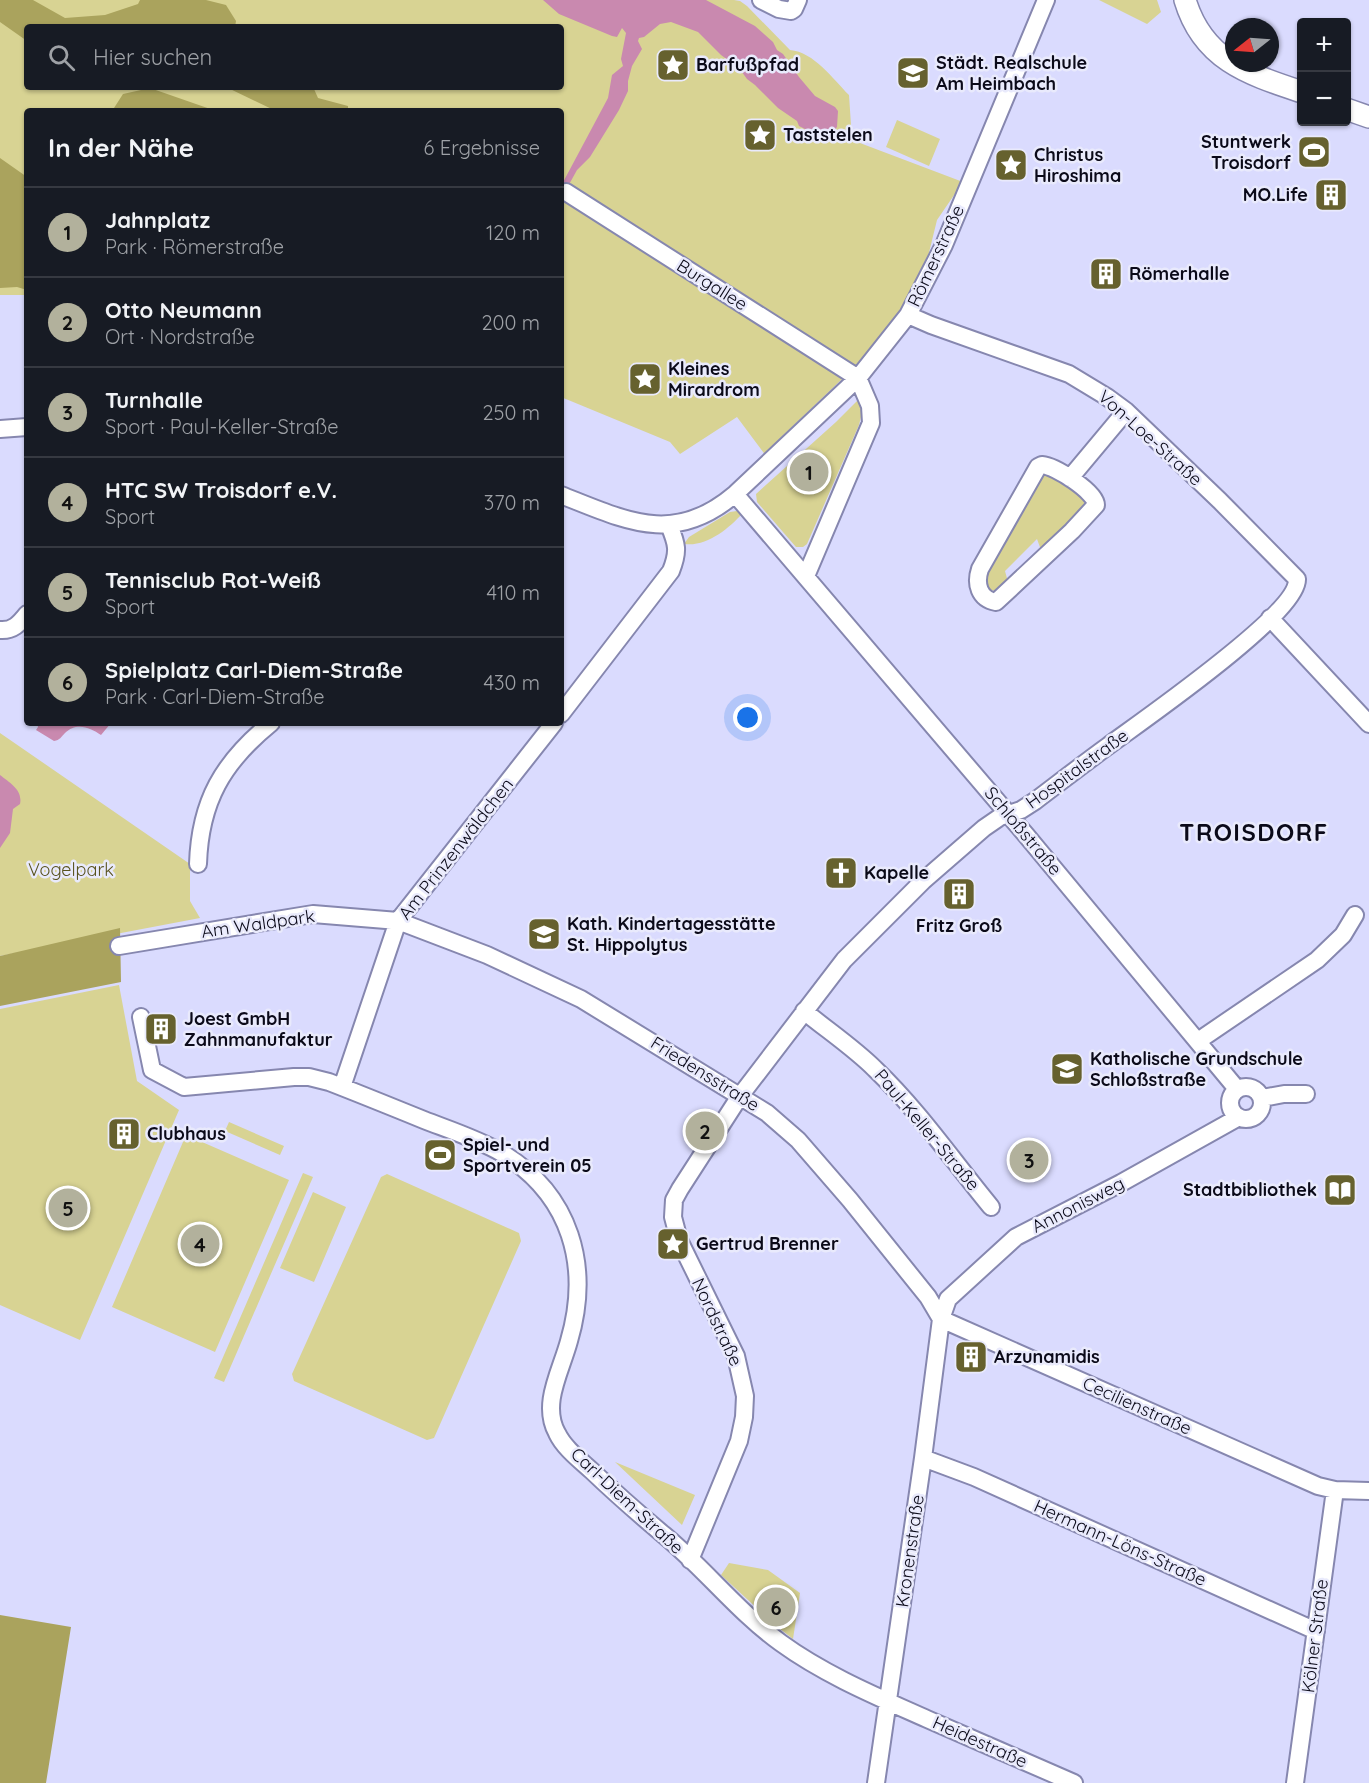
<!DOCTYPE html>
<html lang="de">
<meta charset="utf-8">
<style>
body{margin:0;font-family:Quicksand,sans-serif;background:#242831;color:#f1f3f6}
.controls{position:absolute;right:18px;top:18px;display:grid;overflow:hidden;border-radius:6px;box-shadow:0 2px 4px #0004}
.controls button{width:54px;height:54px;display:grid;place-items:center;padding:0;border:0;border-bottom:2px solid #363941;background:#171b24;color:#f1f3f6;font:30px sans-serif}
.compass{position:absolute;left:1225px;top:18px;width:54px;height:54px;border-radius:50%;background:#171b24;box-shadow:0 2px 4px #0004;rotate:253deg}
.you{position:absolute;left:748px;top:718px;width:21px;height:21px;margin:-15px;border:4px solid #fff;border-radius:50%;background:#1a73e8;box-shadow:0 0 0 9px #1a73e833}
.badge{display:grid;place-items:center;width:39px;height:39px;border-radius:50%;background:#b2b19c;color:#111;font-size:20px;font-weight:700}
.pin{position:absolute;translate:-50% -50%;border:3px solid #fff;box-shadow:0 2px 6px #0006}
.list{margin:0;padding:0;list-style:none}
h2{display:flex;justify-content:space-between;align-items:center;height:78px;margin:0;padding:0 24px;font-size:26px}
h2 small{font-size:20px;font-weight:400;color:#9ea1a6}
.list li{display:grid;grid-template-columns:39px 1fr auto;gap:18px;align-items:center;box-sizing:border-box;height:90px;padding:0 24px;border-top:2px solid #363941}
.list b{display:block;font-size:22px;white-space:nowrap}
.list p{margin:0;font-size:20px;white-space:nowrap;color:#9ea1a6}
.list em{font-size:20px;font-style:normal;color:#9ea1a6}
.icon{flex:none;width:33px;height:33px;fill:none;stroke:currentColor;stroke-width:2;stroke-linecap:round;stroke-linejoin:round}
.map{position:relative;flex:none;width:1369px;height:1783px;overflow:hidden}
.search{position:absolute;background:#171b24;box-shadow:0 2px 4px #0004;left:24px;top:24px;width:540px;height:66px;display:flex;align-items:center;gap:15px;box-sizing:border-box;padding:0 21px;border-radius:6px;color:#9ea1a6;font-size:22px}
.panel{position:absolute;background:#171b24;box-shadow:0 2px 4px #0004;left:24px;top:108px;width:540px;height:618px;border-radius:6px}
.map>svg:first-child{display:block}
</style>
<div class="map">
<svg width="1369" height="1783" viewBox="0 0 1369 1783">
<rect width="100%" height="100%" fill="#dadbfe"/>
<!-- green -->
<path fill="#d8d393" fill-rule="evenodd" d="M0,0H734L740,1L747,6L790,50C814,52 833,79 849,95L852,140L963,182L937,220L923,277L903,311L864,360L861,361L774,444L766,456L737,417L680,454L670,442L561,397V111H27V295H0ZM27,27H561V87H27Z
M1099,0H1157L1161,12L1147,24Z
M897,120L940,139L929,166L886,147Z
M857,401H860L863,409L859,425L807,544L803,547H796L757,502L756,494L836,422Z
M1046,475C1054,477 1081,493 1084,501C1085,505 1084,507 1082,511L1041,550L1037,539L1005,571L1008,582L997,591L989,590L983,580L1039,478Z
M737,511L743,513C728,529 707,547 684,544L689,537L730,512Z
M0,733L190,864V901L200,918L0,956Z
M119,985L137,1081L179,1110L80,1340L0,1305V1009Z
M229,1122L284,1146L280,1155L225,1131Z
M186,1135L289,1180L215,1352L112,1307Z
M303,1173L313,1177L224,1382L214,1378Z
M387,1174L519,1233L521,1241L434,1438L427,1440L294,1381L292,1374L381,1177Z
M313,1192L346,1207L314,1282L280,1268Z
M615,1462L695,1495L682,1525Z
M729,1563L768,1570L800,1593L793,1639L775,1625L721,1575Z"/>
<!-- forest -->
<path fill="#aaa35d" d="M0,0H33L65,18L105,15L138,4L140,0H206L226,5L236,21L235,27H27V41L0,22Z
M226,87H311L314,89L318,98L348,106V111H276Z
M150,88L216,111H120L114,108L123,94Z
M0,158L27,177V290L17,287L0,288Z
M120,928L121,982L0,1006V956Z
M0,1615L71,1627L46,1783H0Z"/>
<!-- water -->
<path fill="#c989af" d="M543,0H706L755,26L773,42L777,50L783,54L799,77L815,96L835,107L838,111L837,127L831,134L823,137L812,130H807L799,126L797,121L778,108L755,85L747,79L739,68L721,55L698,32L671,22L660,24L644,37L639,38L638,41L642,49L632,66L628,81V91L619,110L590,157L577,170L561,199V186L608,98L612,75L623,66L621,59L626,33L622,28L617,37L612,36L559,14Z
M37,723H111L101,735C90,727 76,722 65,733C61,737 60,740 54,741L36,730L38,727Z
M0,775C10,783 23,790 20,804L13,809L10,833L0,848Z"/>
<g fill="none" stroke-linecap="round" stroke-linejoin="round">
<!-- minor casing -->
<g stroke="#8687af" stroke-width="20">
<path id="minor" d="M761,0L779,9L791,11L794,9L798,0
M566,192L858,378L870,406L871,423L806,576
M0,429L27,427
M1042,465C1055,466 1096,492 1096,505L1072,531L996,602C979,599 975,584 980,569L1038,467Z
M1070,478L1126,411
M735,494L1026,835L1237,1089
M561,495C627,521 674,546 735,494L858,378L908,315L944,245L1046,0
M1270,618L1369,724
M0,630C13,631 19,624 27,614
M561,714L671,571C679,551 677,544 669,525
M198,864C200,801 223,762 271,723
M119,946L313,914L398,921L487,955L581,999L767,1113L798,1140L850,1200L928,1297L941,1319
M804,1011C827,1030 854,1048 875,1069C919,1111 953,1161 991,1207
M141,1017L152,1070L184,1087L294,1077H309L329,1082C360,1094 392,1107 424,1120C450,1130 478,1139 502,1153C571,1195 591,1266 569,1341C561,1371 541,1404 557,1433C564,1448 580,1460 592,1471C615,1493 639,1514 664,1535C705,1569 738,1612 781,1643C825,1675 878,1697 927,1719C976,1740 1025,1762 1074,1783
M1198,1041L1317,960L1343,935L1355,915
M1230 1103a16 16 0 1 1 32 0a16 16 0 1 1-32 0Z
M342,1087L398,921L554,723
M1262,1098L1284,1094H1306
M941,1319L1318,1486L1335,1490L1369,1491
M923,1458L974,1477L1316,1631
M690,1560L739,1441L744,1417L745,1396L736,1356L679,1240L673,1217L674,1200L680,1189L740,1096L844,960L923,881L984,828L1000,817L1021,810L1035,801C1059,783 1083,764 1108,746C1139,723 1299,613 1297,579L1220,501L1126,411L1107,397L1069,374L931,325L908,315
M876,1783L923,1458L941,1319L948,1299L1016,1237L1121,1183L1239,1117
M1295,1783L1335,1490"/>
</g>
<!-- major casing -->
<g stroke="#8687af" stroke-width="24">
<path id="major" d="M1185,0C1203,60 1248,74 1302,92
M1346,109L1369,117"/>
</g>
<!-- minor -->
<use href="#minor" stroke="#fff" stroke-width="16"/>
<!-- major -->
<use href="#major" stroke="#fff" stroke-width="21"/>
</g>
<!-- icons -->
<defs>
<g id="sight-square" transform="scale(1.725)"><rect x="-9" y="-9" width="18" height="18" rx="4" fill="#66612e" stroke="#e9eafc"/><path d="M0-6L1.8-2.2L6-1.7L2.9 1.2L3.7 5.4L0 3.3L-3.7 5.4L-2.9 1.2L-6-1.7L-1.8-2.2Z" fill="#fff"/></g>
<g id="school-square" transform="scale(1.725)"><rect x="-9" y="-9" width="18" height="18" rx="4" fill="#66612e" stroke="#e9eafc"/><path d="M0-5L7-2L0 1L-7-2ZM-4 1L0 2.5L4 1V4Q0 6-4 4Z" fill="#fff"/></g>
<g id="stadium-square" transform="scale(1.725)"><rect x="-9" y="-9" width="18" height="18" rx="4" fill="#66612e" stroke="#e9eafc"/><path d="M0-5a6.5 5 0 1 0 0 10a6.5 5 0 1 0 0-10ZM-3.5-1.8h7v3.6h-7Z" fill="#fff"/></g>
<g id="building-square" transform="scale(1.725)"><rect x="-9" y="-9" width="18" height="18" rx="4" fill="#66612e" stroke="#e9eafc"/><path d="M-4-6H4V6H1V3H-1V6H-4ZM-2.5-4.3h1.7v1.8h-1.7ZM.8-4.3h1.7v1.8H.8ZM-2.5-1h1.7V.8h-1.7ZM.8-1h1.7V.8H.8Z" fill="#fff"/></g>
<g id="church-square" transform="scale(1.725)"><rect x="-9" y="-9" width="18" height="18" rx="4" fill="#66612e" stroke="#e9eafc"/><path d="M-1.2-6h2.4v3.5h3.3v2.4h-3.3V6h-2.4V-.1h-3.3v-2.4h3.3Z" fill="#fff"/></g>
<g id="library-square" transform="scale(1.725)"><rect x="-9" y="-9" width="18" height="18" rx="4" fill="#66612e" stroke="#e9eafc"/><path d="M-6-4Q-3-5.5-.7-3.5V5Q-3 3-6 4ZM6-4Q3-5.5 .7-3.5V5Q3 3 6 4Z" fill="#fff"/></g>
</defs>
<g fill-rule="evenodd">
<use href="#sight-square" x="673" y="65"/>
<use href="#school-square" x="913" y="73"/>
<use href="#sight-square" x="760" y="135"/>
<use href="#stadium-square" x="1314" y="152"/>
<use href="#sight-square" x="1011" y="165"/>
<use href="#building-square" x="1331" y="195"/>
<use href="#building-square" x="1106" y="274"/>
<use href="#sight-square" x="645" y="379"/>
<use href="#church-square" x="841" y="873"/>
<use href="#building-square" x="959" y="894"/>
<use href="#school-square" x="544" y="934"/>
<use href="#building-square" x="161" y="1029"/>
<use href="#school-square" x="1067" y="1069"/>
<use href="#building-square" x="124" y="1134"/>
<use href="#stadium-square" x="440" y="1155"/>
<use href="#library-square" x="1340" y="1190"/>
<use href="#sight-square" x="673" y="1244"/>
<use href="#building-square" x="971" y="1357"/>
</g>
<g text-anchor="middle" stroke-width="5" stroke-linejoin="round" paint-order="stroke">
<!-- poi labels -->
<g font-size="18" font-weight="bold" fill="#0b0a19" stroke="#e9eafc" text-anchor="start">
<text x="936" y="69">Städt. Realschule<tspan x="936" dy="21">Am Heimbach</tspan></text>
<text x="696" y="71">Barfußpfad</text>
<text x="783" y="141">Taststelen</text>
<text x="1291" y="148" text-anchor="end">Stuntwerk<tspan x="1291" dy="21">Troisdorf</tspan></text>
<text x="1034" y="161">Christus<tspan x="1034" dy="21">Hiroshima</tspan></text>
<text x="1308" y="201" text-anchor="end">MO.Life</text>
<text x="1129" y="280">Römerhalle</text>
<text x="668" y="375">Kleines<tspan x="668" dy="21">Mirardrom</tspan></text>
<text x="864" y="879">Kapelle</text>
<text x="567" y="930">Kath. Kindertagesstätte<tspan x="567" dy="21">St. Hippolytus</tspan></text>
<text x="959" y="932" text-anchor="middle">Fritz Groß</text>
<text x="184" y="1025">Joest GmbH<tspan x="184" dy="21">Zahnmanufaktur</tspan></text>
<text x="1090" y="1065">Katholische Grundschule<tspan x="1090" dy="21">Schloßstraße</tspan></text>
<text x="147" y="1140">Clubhaus</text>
<text x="463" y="1151">Spiel- und<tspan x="463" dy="21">Sportverein 05</tspan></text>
<text x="1317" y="1196" text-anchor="end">Stadtbibliothek</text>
<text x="696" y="1250">Gertrud Brenner</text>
<text x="994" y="1363">Arzunamidis</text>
</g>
<!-- street labels -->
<g font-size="18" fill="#0b0a19" stroke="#e9eafc">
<text transform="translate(936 256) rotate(-65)" y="6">Römerstraße</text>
<text transform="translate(712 285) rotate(32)" y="6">Burgallee</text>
<text transform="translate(1150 438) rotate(42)" y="6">Von-Loe-Straße</text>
<text transform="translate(1077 769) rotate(-36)" y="6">Hospitalstraße</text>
<text transform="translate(1023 831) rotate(50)" y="6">Schloßstraße</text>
<text transform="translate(456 849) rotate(-52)" y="6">Am Prinzenwäldchen</text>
<text transform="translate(258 924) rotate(-8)" y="6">Am Waldpark</text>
<text transform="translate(705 1074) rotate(32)" y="6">Friedensstraße</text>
<text transform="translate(927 1130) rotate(50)" y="6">Paul-Keller-Straße</text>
<text transform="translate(1078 1205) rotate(-27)" y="6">Annonisweg</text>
<text transform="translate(717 1322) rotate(65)" y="6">Nordstraße</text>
<text transform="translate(1137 1406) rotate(24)" y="6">Cecilienstraße</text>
<text transform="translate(627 1501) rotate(43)" y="6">Carl-Diem-Straße</text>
<text transform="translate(1120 1543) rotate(24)" y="6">Hermann-Löns-Straße</text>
<text transform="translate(910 1551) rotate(-82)" y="6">Kronenstraße</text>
<text transform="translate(1315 1636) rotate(-83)" y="6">Kölner Straße</text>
<text transform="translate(980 1742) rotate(24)" y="6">Heidestraße</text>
</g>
<!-- park labels -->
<g font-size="18" fill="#59531e" stroke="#e9eafc">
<text x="71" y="876">Vogelpark</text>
</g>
<!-- district labels -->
<g font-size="24" font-weight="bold" letter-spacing="1.5" fill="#0b0a19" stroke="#e9eafc">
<text x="1254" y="841">TROISDORF</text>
</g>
</g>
</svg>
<div class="controls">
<button>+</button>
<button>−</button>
</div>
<svg class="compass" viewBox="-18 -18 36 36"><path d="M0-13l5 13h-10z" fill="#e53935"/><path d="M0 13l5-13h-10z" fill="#9ea1a6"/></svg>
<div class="you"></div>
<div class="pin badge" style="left:809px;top:472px">1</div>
<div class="pin badge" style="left:705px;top:1131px">2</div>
<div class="pin badge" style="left:1029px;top:1160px">3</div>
<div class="pin badge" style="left:200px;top:1244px">4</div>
<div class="pin badge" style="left:68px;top:1208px">5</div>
<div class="pin badge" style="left:776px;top:1607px">6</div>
<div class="search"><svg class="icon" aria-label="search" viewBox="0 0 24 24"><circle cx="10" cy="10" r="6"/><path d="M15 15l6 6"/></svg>Hier suchen</div>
<section class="panel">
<h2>In der Nähe<small>6 Ergebnisse</small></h2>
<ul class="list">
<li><span class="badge">1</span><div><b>Jahnplatz</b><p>Park · Römerstraße</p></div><em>120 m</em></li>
<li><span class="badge">2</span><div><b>Otto Neumann</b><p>Ort · Nordstraße</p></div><em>200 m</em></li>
<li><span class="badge">3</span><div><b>Turnhalle</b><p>Sport · Paul-Keller-Straße</p></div><em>250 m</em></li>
<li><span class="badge">4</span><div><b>HTC SW Troisdorf e.V.</b><p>Sport</p></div><em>370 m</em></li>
<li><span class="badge">5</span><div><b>Tennisclub Rot-Weiß</b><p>Sport</p></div><em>410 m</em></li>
<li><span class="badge">6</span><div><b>Spielplatz Carl-Diem-Straße</b><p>Park · Carl-Diem-Straße</p></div><em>430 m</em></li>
</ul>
</section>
</div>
